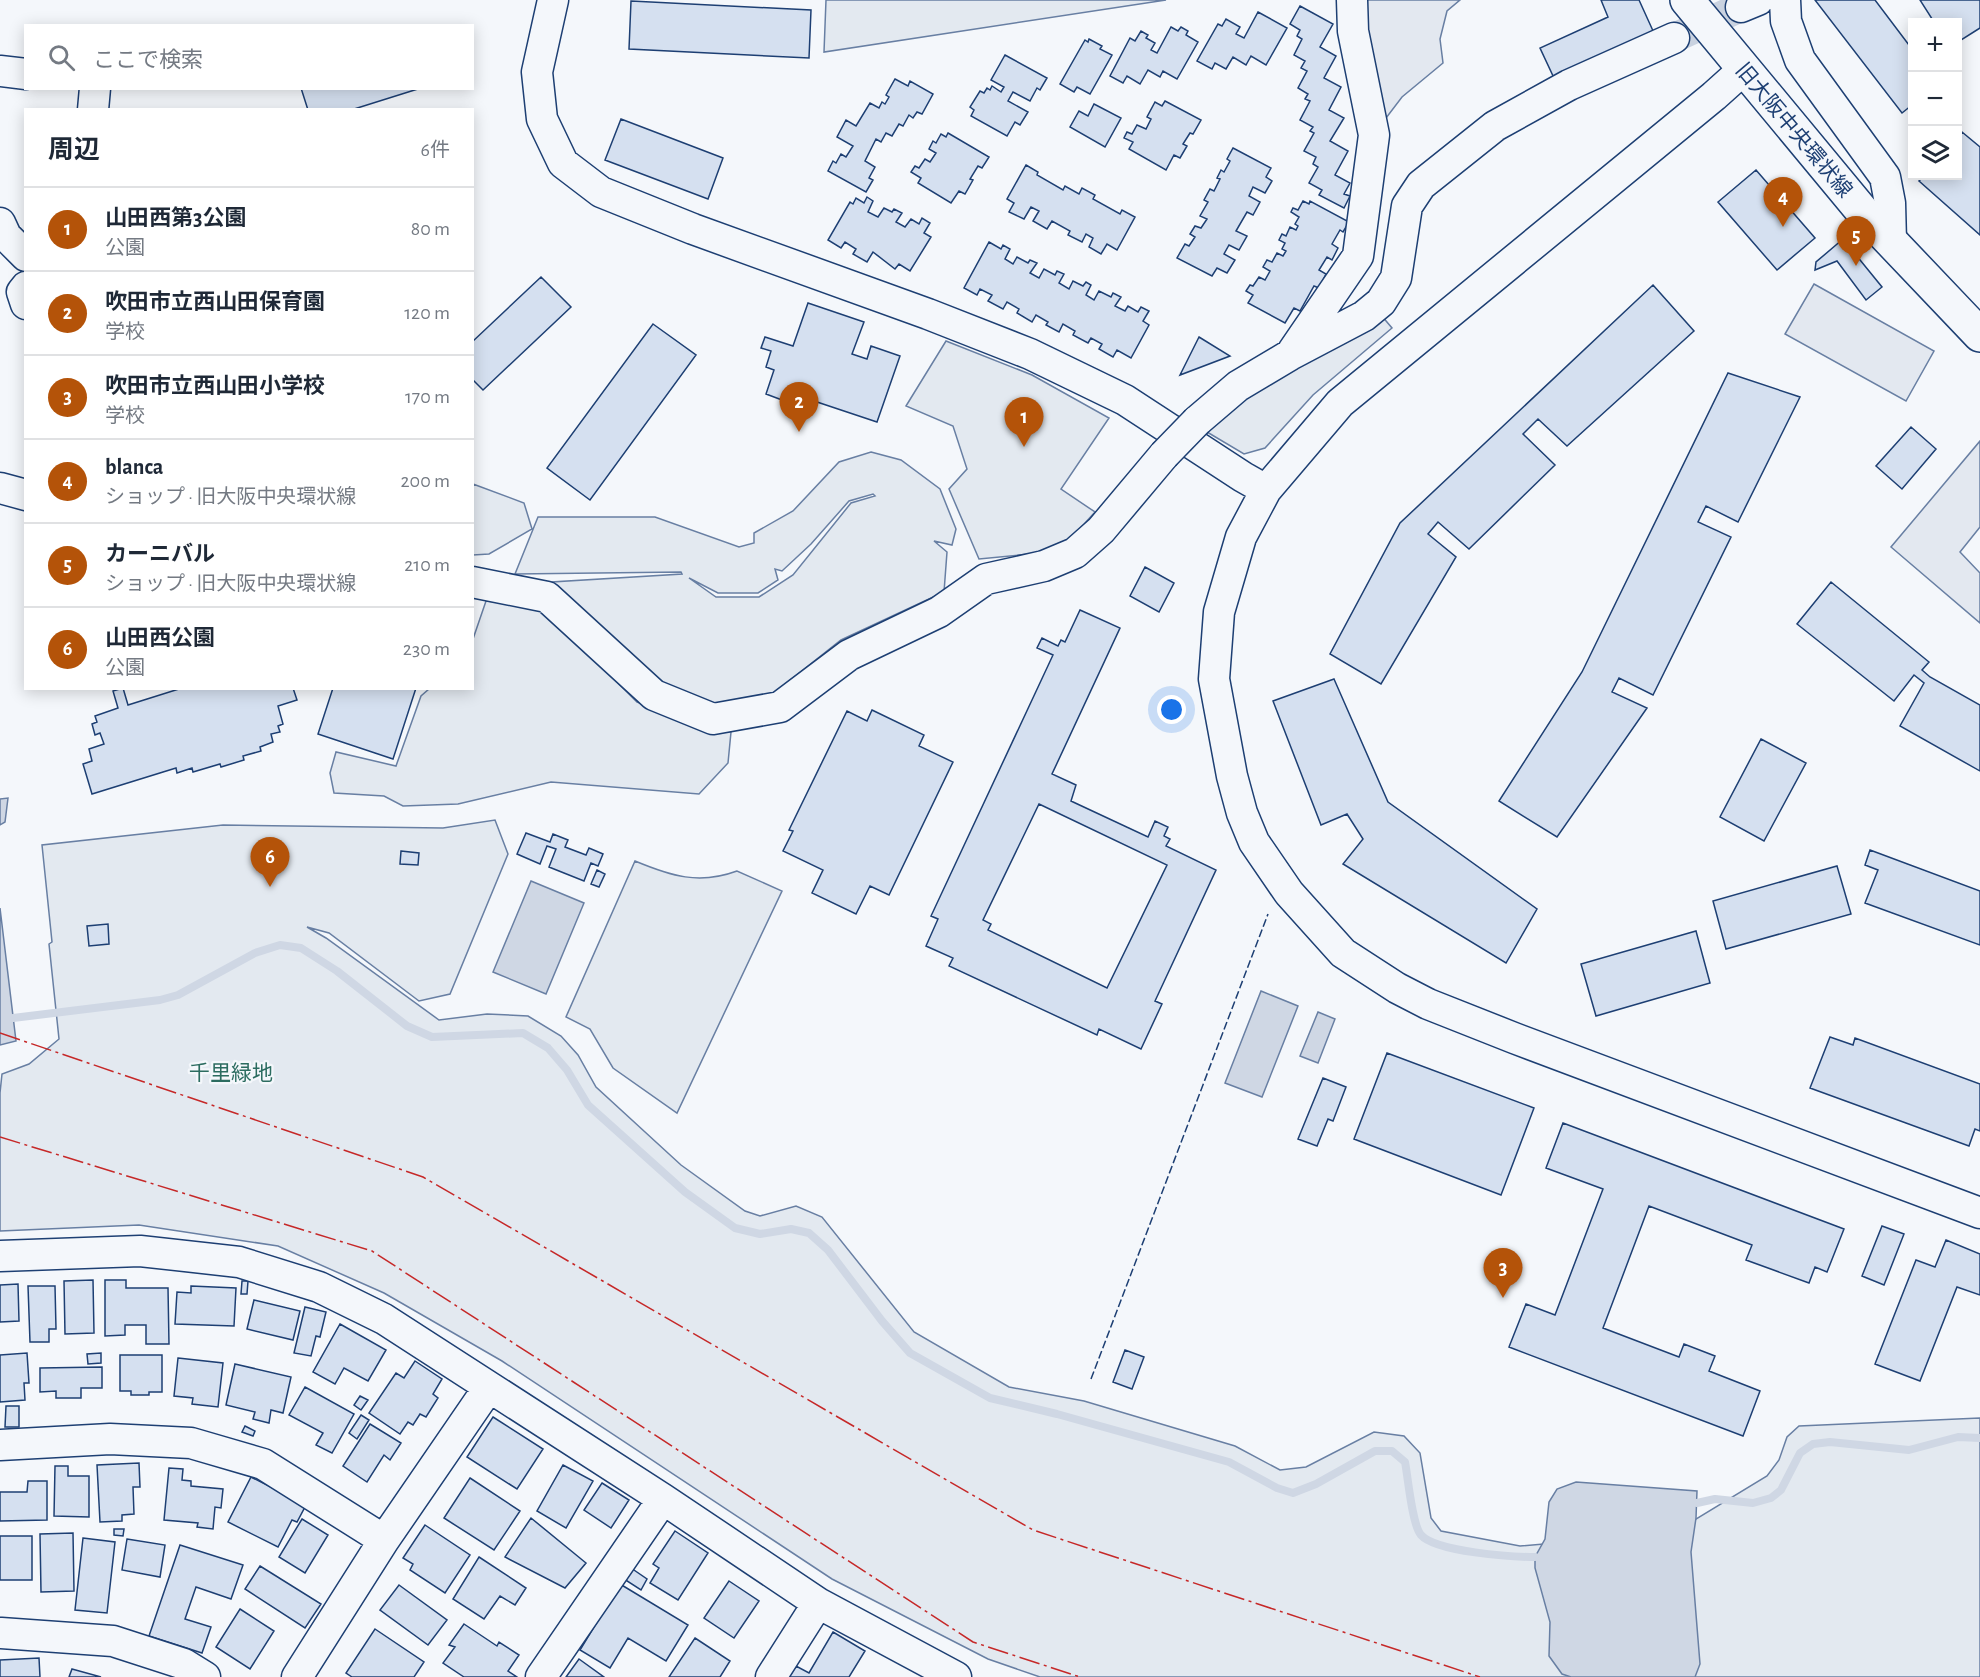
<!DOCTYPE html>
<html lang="ja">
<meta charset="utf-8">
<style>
body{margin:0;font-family:"Alegreya Sans","Noto Sans JP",sans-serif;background:#f6f6f7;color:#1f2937}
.controls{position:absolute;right:18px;top:18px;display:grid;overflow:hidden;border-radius:0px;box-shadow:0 3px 15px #0003}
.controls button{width:54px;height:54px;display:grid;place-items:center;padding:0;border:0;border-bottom:2px solid #e0e1e3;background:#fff;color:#1f2937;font:30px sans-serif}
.you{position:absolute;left:1172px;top:710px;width:21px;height:21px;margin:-15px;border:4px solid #fff;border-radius:50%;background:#1a73e8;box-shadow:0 0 0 9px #1a73e833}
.badge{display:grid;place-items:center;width:39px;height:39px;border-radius:50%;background:#b45309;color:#fff;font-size:20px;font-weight:700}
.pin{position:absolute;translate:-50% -50px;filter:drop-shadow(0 2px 3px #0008)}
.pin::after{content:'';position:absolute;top:32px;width:21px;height:18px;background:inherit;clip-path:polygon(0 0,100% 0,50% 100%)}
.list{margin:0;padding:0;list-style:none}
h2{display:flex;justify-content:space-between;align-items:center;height:78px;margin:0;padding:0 24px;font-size:26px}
h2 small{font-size:20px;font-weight:400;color:#747a83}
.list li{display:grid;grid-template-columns:39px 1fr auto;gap:18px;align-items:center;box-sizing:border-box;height:84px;padding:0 24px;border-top:2px solid #e0e1e3}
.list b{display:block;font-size:22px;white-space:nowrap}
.list p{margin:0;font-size:20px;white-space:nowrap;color:#747a83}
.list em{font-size:20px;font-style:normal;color:#747a83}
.icon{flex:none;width:33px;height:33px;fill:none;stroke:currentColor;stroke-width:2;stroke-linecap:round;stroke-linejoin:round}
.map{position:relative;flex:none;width:1980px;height:1677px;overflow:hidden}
.search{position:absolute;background:#fff;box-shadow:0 3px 15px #0003;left:24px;top:24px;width:450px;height:66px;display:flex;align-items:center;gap:15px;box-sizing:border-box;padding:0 21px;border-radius:0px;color:#747a83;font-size:22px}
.panel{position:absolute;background:#fff;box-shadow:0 3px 15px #0003;left:24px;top:108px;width:450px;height:582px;border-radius:0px}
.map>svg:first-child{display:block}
</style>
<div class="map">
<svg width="1980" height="1677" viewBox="0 0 1980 1677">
<rect width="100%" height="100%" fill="#f4f7fb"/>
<!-- green -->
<path fill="#e3e9f0" stroke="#687fa3" stroke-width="1.5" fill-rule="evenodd" d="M826,0H1166L824,52Z
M1381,315L1392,328L1313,395L1265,448L1244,454L1207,432L1230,409Z
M946,341L1032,375L1109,418L1061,489L1095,512L1066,544L1030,554L979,559L949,489L967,469L953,426L906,406Z
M871,452L901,460L940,489L956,529L952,545L934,541L947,552L944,592L841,640L774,693L712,707L658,683L569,602L552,582L682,574L681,572L515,574L538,517H655L739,547L754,543V533L793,511L839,462ZM873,494L875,496L851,503L793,575L759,597H716L689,578L718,593H758L778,580L775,569L782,571L811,544L849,501Z
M473,484L524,503L532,529L489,554L473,555Z
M486,601L542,606L637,702L731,732L728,763L699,794L551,782L458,804L403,806L384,796L334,793L330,773L336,752L396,766L421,696L429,689L472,688L473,639Z
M495,820L508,854L450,994L419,1001L329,933L307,927L326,938L439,1020L487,1014L528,1016L561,1036L578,1055L596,1087L681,1165L745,1211L760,1216L796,1206L822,1217L914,1332L1009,1387L1084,1401L1235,1446L1280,1470L1306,1467L1374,1432L1404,1436L1420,1453L1431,1518L1441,1531L1520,1546L1555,1543L1631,1677H1040L988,1659L832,1579L502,1361L384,1293L278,1246L139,1225L0,1231V1093L2,1074L29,1064L59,1039L49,944L52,942L42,845L223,825L443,828Z
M635,861C671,876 699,885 737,871L782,891L677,1113L613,1068L590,1029L566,1017Z
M1980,1418V1677H1644L1678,1530L1767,1476L1779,1460L1787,1437L1799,1426Z"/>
<!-- parking -->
<path fill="#e3e8f0" stroke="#687fa3" stroke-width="1.5" d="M1364,0H1460L1447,11L1440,39L1443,63L1402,97L1383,122L1363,29Z
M1814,284L1934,351L1906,401L1785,334Z
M1980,441V527L1960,552L1980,573V623L1891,547Z"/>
<!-- water -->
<path fill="#cfd7e4" stroke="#687fa3" stroke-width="1.5" d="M8,798L5,822L0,825V799Z
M531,881L584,903L546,994L493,972Z
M0,908L16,1041L0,1045Z
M1261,991L1298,1006L1262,1097L1225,1083Z
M1318,1012L1335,1019L1318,1063L1300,1056Z
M1576,1482L1697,1491L1696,1518L1691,1552L1700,1664L1695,1677H1571L1562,1674L1549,1656L1550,1622L1535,1568V1557L1545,1539L1549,1502L1557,1489Z"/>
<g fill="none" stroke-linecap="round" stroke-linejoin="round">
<!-- stream -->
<path stroke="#cfd7e4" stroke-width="8" d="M13,1018L160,1000L178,995L255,953L280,945L301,948L337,971L407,1026L432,1037L523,1033L548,1048L567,1070L588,1105L685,1192L735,1228L760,1234L791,1229L809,1233L828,1250L882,1321L910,1353L990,1398L1057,1414L1229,1462L1277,1488L1293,1493L1316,1484L1375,1451H1392L1405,1462C1408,1477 1412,1525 1421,1535C1436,1552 1512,1557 1535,1557
M1697,1503L1715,1499L1753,1503L1771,1498L1781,1490L1800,1453L1813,1444L1830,1442L1909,1450L1958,1437L1980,1438"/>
</g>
<!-- building -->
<path fill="#d5e0f0" stroke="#1d3f73" stroke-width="1.5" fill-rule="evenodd" d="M1601,0H1639L1654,33L1554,78L1540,48L1608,17Z
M1815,0H1875L1912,49V105L1902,113Z
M1920,0H1980V28L1958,42V22H1934Z
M631,1L811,10L809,58L629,49Z
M1300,6L1333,24L1320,47L1336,56L1324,78L1341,87L1329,110L1344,118L1330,141L1348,151L1335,175L1350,183L1344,194L1350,196L1344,208L1319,195L1322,190L1309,183L1318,167L1313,164L1316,157L1304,151L1314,133L1310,131L1313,127L1300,120L1310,101L1305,99L1308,94L1298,88L1307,71L1301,68L1305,61L1294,55L1302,39L1297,36L1300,30L1290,24Z
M1258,12L1287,28L1266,65L1251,56L1246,65L1233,57L1226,69L1215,63L1212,69L1197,61L1218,24L1222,26L1226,19L1240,27L1236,34L1244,38Z
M1171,27L1178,31L1181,27L1188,31L1186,35L1198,42L1177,79L1163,71L1160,77L1148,70L1140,84L1127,76L1123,83L1110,76L1130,38L1135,41L1141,31L1148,35L1146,38L1155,43L1151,50L1157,53Z
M1089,39L1102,46L1100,49L1112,55L1090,94L1077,87L1074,92L1060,84L1085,40L1088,42Z
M1005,55L1047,78L1040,90L1037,88L1030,101L1013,92L1008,101L1028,112L1020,125L1015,122L1007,136L971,116L974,110L970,107L980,91L984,93L987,88L990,90L992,86L1001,92L1004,87L991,80Z
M895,79L908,86L910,81L933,94L922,114L917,112L913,118L909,115L903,126L899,124L892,136L886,133L881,142L876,139L865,161L875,167L869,178L873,180L866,192L828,171L833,161L836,163L841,154L846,157L853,146L837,137L846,120L856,126L870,103L879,108L882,102L885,104L889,97L886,95Z
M301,88H421L351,110H308Z
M1165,101L1201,120L1193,134L1190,133L1183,144L1187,146L1180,158L1174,155L1166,170L1129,149L1133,142L1124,138L1127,132L1132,134L1137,125L1146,129L1151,119L1147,117L1155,102L1162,106Z
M1094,104L1121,118L1105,147L1070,127L1079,111L1088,116Z
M621,119L723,158L708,199L605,160Z
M1962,132L1980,147V235L1919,181L1924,176H1958V137Z
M948,133L989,157L982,168L978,166L970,179L973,180L965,194L959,191L951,203L918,183L921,178L911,172L915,166L919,168L925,159L930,162L936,153L929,149L933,141L936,143L941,134L946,137Z
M1233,148L1271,168L1266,177L1272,181L1265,193L1253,187L1249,196L1260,202L1253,215L1247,212L1236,231L1247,236L1239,250L1229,245L1224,254L1235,260L1227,273L1217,268L1212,276L1177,258L1185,244L1189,246L1195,237L1190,234L1195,226L1201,228L1207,219L1200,216L1208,202L1204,200L1210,189L1214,191L1220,179L1217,178L1221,170L1224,172L1230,161L1227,159Z
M1026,165L1038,172L1037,175L1063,190L1065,186L1079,194L1082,188L1095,195L1093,199L1120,214L1122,210L1135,217L1117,250L1107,244L1101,254L1089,247L1093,238L1086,234L1082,242L1068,235L1070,231L1052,221L1047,229L1033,221L1039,211L1031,207L1024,219L1009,212L1014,203L1007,199Z
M1756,170L1815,238L1777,270L1718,202Z
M867,197L873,201L868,212L878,217L884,208L892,212L894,209L902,213L896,222L905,227L911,219L919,224L922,218L930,223L924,233L931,237L910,271L899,264L895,269L873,252L867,262L853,254L856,249L845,242L841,248L828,240L850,202L853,204L856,198L864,203Z
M1303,201L1309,204L1310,201L1349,222L1343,232L1340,230L1332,244L1338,248L1332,260L1327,257L1319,270L1326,274L1319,288L1314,286L1300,311L1294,308L1285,323L1248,303L1253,295L1246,291L1250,285L1253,286L1259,277L1265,280L1270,271L1263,267L1267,260L1272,262L1277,253L1283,256L1286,251L1282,249L1285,243L1279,240L1282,234L1286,236L1290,227L1296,230L1298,226L1295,224L1299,217L1291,212L1293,208L1298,210Z
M1843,239L1882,287L1866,300L1837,261L1815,270L1816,262Z
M989,242L1001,249L1003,245L1010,249L1005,259L1013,264L1017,257L1028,263L1030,260L1037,263L1030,273L1039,278L1044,269L1055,275L1057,271L1064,274L1059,283L1069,289L1073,281L1083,286L1086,282L1091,285L1086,295L1094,300L1099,291L1111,297L1113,293L1121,297L1115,306L1125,311L1128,306L1138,312L1141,307L1149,311L1143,321L1149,325L1131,358L1117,350L1113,357L1099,349L1102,344L1091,338L1088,343L1073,335L1075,331L1063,324L1059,332L1046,325L1048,322L1036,315L1032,322L1017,313L1019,309L1007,302L1003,309L988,301L992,295L980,289L977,295L964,288Z
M541,277L571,307L483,390L472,379V342Z
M1653,285L1694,331L1567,446L1538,419L1523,434L1555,465L1469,549L1438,522L1428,534L1456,557L1381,684L1330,654L1400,523Z
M808,303L864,322L852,354L867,359L871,346L900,356L877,422L793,394L790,403L766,394L774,370L766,367L771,351L761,348L765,337L793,346Z
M653,324L696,355L590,500L547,468Z
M1199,337L1230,356L1180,375Z
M1728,373L1800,397L1738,522L1706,506L1698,522L1731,537L1653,695L1619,678L1612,692L1647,708L1557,837L1499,801L1582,672Z
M1911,427L1936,449L1902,489L1876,466Z
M1145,567L1174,583L1159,612L1130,596Z
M1831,582L1929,662L1922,670L1930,677L1980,705V771L1900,726L1924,683L1914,675L1894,701L1797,624Z
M1080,610L1120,628L1052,774L1076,785L1071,801L1148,837L1155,821L1168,827L1164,836L1170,839L1166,846L1216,870L1155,1001L1162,1004L1141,1049L1099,1029L1097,1035L949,966L953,958L926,946L938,919L931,916L1053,655L1037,648L1042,638L1058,646L1061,640L1065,642ZM1039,804L1167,865L1107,988L988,930L991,924L983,920Z
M1334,679L1388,802L1537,909L1506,963L1343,864L1363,839L1347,814L1321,825L1273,701Z
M123,688L128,705L182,688H293L297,700L278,706L283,724L278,726L280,732L271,734L273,742L260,747L261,751L243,756L244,760L221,767L220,764L193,772L192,768L177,773L176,768L92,794L83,764L92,761L89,749L104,744L100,733L95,735L92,724L97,722L95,716L118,708L113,691Z
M333,688H416L393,759L318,734Z
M872,710L924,735L919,746L953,762L889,895L870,886L856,914L812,893L823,870L783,851L793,831L789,830L847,711L867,721Z
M1761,739L1806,763L1764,841L1720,817Z
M526,833L550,842L553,834L568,840L565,847L586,855L589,848L603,854L598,866L591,863L584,881L549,867L556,849L547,846L540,864L517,854Z
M1870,850L1980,891V945L1865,903L1878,870L1865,865Z
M401,851L419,853L418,865L400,864Z
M1837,866L1851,914L1726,949L1713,901Z
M597,870L605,874L599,887L591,884Z
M108,924L109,944L89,946L87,926Z
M1696,931L1710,983L1596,1016L1581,964Z
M1830,1037L1853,1045L1855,1038L1980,1084V1131L1975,1129L1969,1146L1810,1088Z
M1387,1053L1534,1108L1501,1195L1354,1139Z
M1323,1078L1346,1087L1333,1121L1328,1119L1317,1146L1298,1139Z
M1563,1123L1844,1229L1827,1272L1815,1267L1809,1283L1746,1260L1752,1245L1649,1206L1603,1328L1679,1357L1684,1344L1715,1356L1709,1371L1760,1391L1743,1436L1509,1347L1526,1304L1555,1315L1603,1189L1546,1168Z
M1882,1226L1904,1234L1884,1285L1862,1276Z
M1946,1240L1980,1254V1295L1957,1287L1920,1381L1875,1364L1916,1260L1935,1267Z
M93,1280L94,1333L65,1334L64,1281Z
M105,1280H126V1288H168L169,1344H146V1325H125V1335L105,1336Z
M242,1281H248L247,1294H241Z
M18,1284L19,1321L0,1322V1285Z
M28,1286H55L56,1329H49V1342H30Z
M191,1286L236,1288L234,1326L175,1324L177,1292L191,1293Z
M254,1300L300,1311L293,1340L247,1329Z
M305,1307L326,1312L320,1337L316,1336L311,1356L294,1353Z
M340,1324L386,1350L368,1381L344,1368L335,1384L313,1372Z
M1125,1350L1144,1357L1132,1389L1113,1382Z
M27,1353L29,1383H24L25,1400L0,1402V1355Z
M101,1353V1363L88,1364L87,1354Z
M120,1355H162V1392H149V1395H131V1391H120Z
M178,1358L223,1363L218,1407L192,1404L193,1398L174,1396Z
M415,1361L442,1379L433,1394L438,1398L426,1417L420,1414L413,1425L408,1422L400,1434L369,1413L396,1373L404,1378Z
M235,1364L291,1377L283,1413L271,1410L269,1423L253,1419L255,1412L226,1405Z
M102,1367V1388H81V1398H56V1391L40,1392V1368Z
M305,1387L354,1414L332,1453L316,1445L323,1433L289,1415Z
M360,1396L368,1400L361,1410L354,1405Z
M6,1406H19V1427H5Z
M361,1415L369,1420L357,1439L349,1433Z
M493,1417L543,1449L517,1489L467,1457Z
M370,1424L401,1443L390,1460L384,1455L367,1482L343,1466Z
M245,1426L255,1431L253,1436L242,1432Z
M139,1463L140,1487H133L134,1514L122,1515V1521L100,1522L97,1465Z
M563,1465L593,1481L566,1528L537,1511Z
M55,1466H68V1476H89V1517L54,1516Z
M169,1468L183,1469L182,1480L191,1481V1486L223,1489L221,1508L215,1507L213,1529L197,1527L198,1523L164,1520Z
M251,1477L306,1505L297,1522L292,1520L278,1547L228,1522Z
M470,1478L520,1511L494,1550L444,1518Z
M28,1481H47V1520L0,1521V1492H27Z
M602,1483L629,1500L611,1528L584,1510Z
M531,1518L586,1563L565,1588L505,1557Z
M302,1519L328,1535L305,1573L279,1557Z
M425,1525L470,1555L445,1593L410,1570L413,1564L403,1558Z
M114,1529H124L123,1536L114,1535Z
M675,1531L708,1553L678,1600L650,1583L659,1568L653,1564Z
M73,1533L74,1591L41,1592L40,1534Z
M0,1536H32V1580H0Z
M83,1538L115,1542L107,1613L75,1610Z
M127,1539L165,1545L160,1577L122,1570Z
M180,1545L243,1565L231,1599L196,1587L185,1619L211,1627L202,1653L149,1636Z
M479,1557L526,1588L515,1605L500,1596L484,1619L453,1599Z
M260,1566L321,1604L305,1628L245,1589Z
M631,1568L647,1579L641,1590L624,1579Z
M729,1581L759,1601L734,1638L704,1618Z
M620,1584L688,1625L666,1661L628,1638L610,1668L580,1650Z
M399,1585L447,1620L428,1645L380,1610Z
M240,1609L274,1631L250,1669L216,1647Z
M464,1624L497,1646L499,1642L519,1655L508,1671L517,1677H464L443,1663L455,1647L449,1645Z
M375,1629L424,1662L414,1677H352L346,1673Z
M833,1632L865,1651L849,1677H789L796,1666L809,1673Z
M695,1638L730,1661L720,1677H669Z
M39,1658L40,1677H0V1660Z
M579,1659L604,1677H566Z
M72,1669L101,1677H69Z"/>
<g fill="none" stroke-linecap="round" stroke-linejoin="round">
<!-- minor-tunnel -->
<path stroke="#c9d2e0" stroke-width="30" stroke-dasharray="30 15" stroke-linecap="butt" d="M1674,38L1741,7"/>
<!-- minor casing -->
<g stroke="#1d3f73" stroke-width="33">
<path id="minor" d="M553,0L537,72L542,119L563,163L601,192L693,229L928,314L1030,354L1125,400L1243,477L1266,490
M1785,0L1786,21L1800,60L1885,177L1890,203L1891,242
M1741,7L1758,0
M1743,70L1714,96L1340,403L1266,490L1241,537L1219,612L1214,679L1232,776L1242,813L1254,842L1289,893L1343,953L1397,988L1428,1004L1514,1038L1980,1213
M0,71L26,74
M93,110L95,88
M0,223L6,236L26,256
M26,287L22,292L26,304
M1293,351L1358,256L1374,135L1353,31L1352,0
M1197,421L1238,386L1290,355L1364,316L1381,302L1396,278L1407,206L1421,185L1495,126L1569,85L1674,38
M0,488L26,495
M472,582L547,597L654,695L713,719L780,707L849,655L939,612L986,579L1044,566L1075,553L1101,530L1164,455
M0,1256L140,1251L239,1262L319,1287L384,1319L663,1499L818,1603L956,1677
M0,1445L110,1439L191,1443L263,1464L384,1540
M1,1633L113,1641L184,1664L205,1677
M297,1677L384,1540L489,1387
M541,1677L663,1499
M771,1677L818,1603"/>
</g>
<!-- major casing -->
<g stroke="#1d3f73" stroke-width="36">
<path id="major" d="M1687,0L1862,211L1980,335"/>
</g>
<!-- minor -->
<use href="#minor" stroke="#f4f7fb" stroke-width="30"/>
<!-- major -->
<use href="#major" stroke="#f4f7fb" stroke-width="33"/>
<!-- minor-bridge casing -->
<g stroke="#1d3f73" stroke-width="33" stroke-linecap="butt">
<path id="minor-bridge" d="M1164,455L1197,421"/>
</g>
<!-- minor-bridge -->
<use href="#minor-bridge" stroke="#f4f7fb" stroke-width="30"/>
<!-- fence -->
<path stroke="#1d3f73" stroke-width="1.5" stroke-dasharray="8 3" stroke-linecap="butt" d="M1091,1379L1268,914"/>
<!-- power -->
<path stroke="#c62828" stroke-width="1.5" stroke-dasharray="21 4.5 3 4.5" stroke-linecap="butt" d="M0,1033L423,1177L1033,1530L1480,1677
M0,1137L372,1251L973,1642L1080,1677"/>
</g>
<g text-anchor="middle" stroke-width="4.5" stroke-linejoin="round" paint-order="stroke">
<!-- street labels -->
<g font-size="21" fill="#1d3f73" stroke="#f4f7fb">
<text transform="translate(1794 130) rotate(50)" y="7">旧大阪中央環状線</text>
</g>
<!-- park labels -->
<g font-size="21" fill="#2c6c60" stroke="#f4f7fb">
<text x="231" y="1080">千里緑地</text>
</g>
</g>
</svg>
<div class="controls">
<button>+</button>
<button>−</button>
<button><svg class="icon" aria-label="layers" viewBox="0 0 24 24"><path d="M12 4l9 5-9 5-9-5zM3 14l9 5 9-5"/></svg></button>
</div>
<div class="you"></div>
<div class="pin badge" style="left:1024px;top:447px">1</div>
<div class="pin badge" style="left:799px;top:432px">2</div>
<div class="pin badge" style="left:1503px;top:1298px">3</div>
<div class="pin badge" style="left:1783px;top:227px">4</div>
<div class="pin badge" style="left:1856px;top:266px">5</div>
<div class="pin badge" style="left:270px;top:887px">6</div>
<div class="search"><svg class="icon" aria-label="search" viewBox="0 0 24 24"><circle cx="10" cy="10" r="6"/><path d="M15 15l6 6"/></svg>ここで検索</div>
<section class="panel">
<h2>周辺<small>6件</small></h2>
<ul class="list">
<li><span class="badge">1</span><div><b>山田西第3公園</b><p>公園</p></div><em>80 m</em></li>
<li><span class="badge">2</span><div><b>吹田市立西山田保育園</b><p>学校</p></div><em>120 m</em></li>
<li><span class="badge">3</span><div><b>吹田市立西山田小学校</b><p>学校</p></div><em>170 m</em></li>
<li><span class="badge">4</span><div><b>blanca</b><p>ショップ · 旧大阪中央環状線</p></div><em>200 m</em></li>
<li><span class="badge">5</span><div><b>カーニバル</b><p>ショップ · 旧大阪中央環状線</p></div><em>210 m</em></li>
<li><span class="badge">6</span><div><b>山田西公園</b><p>公園</p></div><em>230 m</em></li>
</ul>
</section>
</div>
